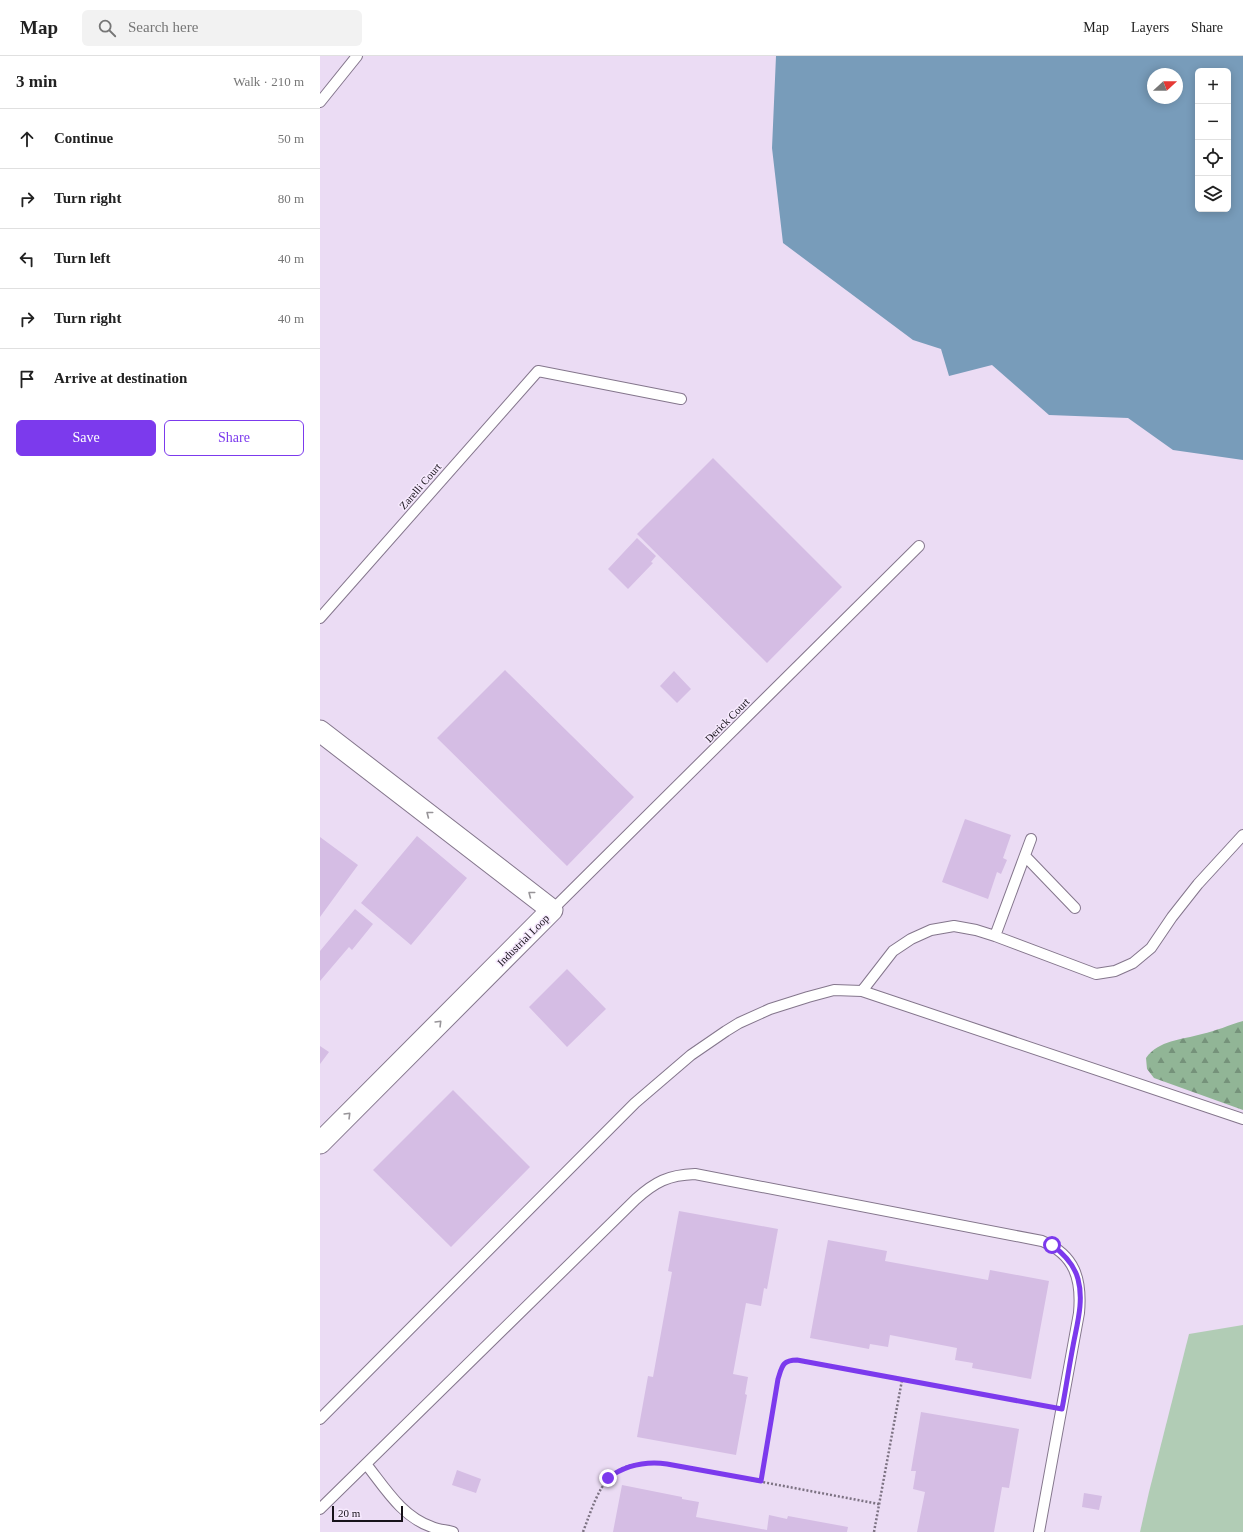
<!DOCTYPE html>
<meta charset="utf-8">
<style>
body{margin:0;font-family:Georgia,serif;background:#f2f2f2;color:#222}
.controls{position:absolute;right:12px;top:12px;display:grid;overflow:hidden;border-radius:6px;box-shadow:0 2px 10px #0003}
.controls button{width:36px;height:36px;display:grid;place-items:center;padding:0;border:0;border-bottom:1px solid #e0e0e0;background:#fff;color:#222;font:20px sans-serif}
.compass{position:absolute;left:827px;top:12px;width:36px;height:36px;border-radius:50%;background:#fff;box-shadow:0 2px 10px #0003;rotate:69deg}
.scale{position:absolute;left:12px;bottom:10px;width:71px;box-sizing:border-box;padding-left:4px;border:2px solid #17121a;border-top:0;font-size:11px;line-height:14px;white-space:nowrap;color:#17121a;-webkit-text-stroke:3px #f7eafe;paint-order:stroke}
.stop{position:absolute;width:12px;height:12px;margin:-9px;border:3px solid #7c3aed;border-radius:50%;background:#fff}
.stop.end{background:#7c3aed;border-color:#fff;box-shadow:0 1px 4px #0008}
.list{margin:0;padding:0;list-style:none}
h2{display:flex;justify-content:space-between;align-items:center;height:52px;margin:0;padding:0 16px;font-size:17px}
h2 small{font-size:13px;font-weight:400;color:#767676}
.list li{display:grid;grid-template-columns:26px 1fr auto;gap:12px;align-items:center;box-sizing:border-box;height:60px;padding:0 16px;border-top:1px solid #e0e0e0}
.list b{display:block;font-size:15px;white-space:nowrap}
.list em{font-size:13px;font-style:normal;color:#767676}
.actions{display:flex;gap:8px;padding:12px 16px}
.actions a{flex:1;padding:9px 0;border:1px solid #7c3aed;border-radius:6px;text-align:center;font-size:14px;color:#7c3aed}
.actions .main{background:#7c3aed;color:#fff}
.icon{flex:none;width:22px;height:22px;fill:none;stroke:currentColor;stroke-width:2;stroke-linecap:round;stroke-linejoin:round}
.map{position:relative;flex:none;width:923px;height:1476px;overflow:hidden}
header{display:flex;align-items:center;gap:24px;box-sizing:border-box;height:56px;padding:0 20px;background:#fff;border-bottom:1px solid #e0e0e0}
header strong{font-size:19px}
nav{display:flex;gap:22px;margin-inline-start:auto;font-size:14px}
.search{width:280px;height:36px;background:#f2f2f2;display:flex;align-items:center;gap:10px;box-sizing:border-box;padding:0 14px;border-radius:6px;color:#767676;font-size:15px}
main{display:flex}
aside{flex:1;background:#fff}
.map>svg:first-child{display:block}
</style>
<header>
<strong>Map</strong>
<div class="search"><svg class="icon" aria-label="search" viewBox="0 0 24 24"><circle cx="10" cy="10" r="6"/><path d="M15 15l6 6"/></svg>Search here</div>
<nav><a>Map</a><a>Layers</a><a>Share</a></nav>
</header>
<main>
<aside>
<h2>3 min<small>Walk · 210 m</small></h2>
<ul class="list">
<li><svg class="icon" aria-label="ahead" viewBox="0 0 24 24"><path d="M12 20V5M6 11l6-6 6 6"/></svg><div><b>Continue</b></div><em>50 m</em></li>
<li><svg class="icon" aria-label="right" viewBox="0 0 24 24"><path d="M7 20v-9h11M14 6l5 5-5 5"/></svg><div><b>Turn right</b></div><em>80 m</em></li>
<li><svg class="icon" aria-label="left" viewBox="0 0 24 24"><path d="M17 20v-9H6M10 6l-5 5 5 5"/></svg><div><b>Turn left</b></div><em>40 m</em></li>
<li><svg class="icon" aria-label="right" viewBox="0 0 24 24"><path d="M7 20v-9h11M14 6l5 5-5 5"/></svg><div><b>Turn right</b></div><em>40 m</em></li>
<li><svg class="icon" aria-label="arrive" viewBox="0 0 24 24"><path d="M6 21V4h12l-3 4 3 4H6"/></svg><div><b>Arrive at destination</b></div></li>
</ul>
<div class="actions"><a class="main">Save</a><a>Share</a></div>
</aside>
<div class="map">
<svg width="923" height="1476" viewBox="0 0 923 1476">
<defs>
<pattern id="forest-firs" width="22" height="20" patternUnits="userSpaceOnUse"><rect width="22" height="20" fill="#91b596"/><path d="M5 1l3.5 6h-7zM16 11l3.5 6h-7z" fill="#75927a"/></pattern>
</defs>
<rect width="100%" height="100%" fill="#ebdcf4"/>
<!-- forest -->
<path fill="url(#forest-firs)" d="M923,965V1054L834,1022L827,1013L826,1002C839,984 861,984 882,978C896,975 909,969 923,965Z"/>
<!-- green -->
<path fill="#b1ccb5" d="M923,1269V1476H820L829,1436L869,1278Z"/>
<!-- water -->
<path fill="#789cba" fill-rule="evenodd" d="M456,0H923V404L853,394L808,362L729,359L672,309L629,320L621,293L593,284L463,187L452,92ZM878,15H908V153H878ZM833,18H857V42H833Z"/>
<!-- building -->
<path fill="#d5bde4" d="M393,402L522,531L447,607L317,478Z
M317,482L336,500L331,506L333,507L308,533L288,513Z
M185,614L314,741L247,810L117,682Z
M354,615L371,633L357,647L340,630Z
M645,763L691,779L683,802L687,804L681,818L677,816L668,843L622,826Z
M97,780L147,822L91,889L41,847Z
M0,781L38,809L0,861Z
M35,853L53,868L32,894L29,891L0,925V895Z
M247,913L286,953L247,991L209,951Z
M0,990L9,996L0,1008Z
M133,1034L210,1111L131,1191L53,1114Z
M359,1155L458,1173L447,1233L444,1232L441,1250L426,1247L413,1318L428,1321L425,1338L427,1339L416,1399L317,1381L328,1320L333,1321L352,1216L348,1215Z
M508,1184L567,1195L565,1205L668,1224L670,1214L729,1225L711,1323L652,1312L653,1307L635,1304L637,1292L570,1279L568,1291L550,1288L549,1293L490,1282Z
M601,1356L699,1373L689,1432L682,1431L674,1476H597L605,1436L593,1433L596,1415H591Z
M137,1414L161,1423L156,1437L132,1429Z
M302,1429L362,1441V1443L379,1446L376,1461L447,1474L449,1459L467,1463L468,1460L528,1471L527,1476H293Z
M764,1437L782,1440L779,1454L762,1451Z"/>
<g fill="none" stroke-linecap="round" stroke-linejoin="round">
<!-- lane casing -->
<g stroke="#84768c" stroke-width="12">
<path id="lane" d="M0,46L37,0
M0,562L218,315L361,343
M705,800L755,852
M232,854L599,490
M675,880L711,783
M542,935L573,895L591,883L611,874L634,870L656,874L675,880L776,918L795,915L813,907L831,892L852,861L878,828L923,779
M0,1363L315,1047L371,999L406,975L419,967L450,953L488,941L514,934L542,935L923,1063
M46,1408C65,1432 82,1461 112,1471C119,1474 126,1474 133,1476
M0,1453L316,1143C335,1126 348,1119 375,1118L722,1185C755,1199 762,1223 759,1257L719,1476"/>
</g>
<!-- street casing -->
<g stroke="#84768c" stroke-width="23">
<path id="street" d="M0,675L232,854L0,1087"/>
</g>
<!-- path -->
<path stroke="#7c7282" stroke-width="2.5" stroke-dasharray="2 2" stroke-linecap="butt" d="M441,1425L458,1323C462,1311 462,1304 477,1304L725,1350
M263,1476C281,1428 287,1402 347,1408L559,1448
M554,1476L582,1324"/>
<!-- lane -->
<use href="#lane" stroke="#fff" stroke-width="10"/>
<!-- street -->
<use href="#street" stroke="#fff" stroke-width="21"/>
</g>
<!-- one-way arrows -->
<defs><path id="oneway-chevron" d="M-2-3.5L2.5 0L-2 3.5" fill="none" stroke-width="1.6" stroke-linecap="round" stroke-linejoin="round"/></defs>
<g stroke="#979498">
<use href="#oneway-chevron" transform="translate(109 758) rotate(-142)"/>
<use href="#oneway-chevron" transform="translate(211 838) rotate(-142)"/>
<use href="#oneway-chevron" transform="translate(119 967) rotate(-45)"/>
<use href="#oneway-chevron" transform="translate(28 1059) rotate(-45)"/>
</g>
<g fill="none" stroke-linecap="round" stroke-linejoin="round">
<!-- route -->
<path stroke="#7c3aed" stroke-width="5" d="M288,1422C306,1409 325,1405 347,1408L441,1425L458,1323C462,1311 462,1304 477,1304L742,1353C746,1332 749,1311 753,1290C757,1268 764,1245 758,1223C754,1208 744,1198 732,1189"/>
</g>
<g text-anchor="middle" stroke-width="3" stroke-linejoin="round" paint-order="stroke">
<!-- street labels -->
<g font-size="11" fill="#17121a" stroke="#f7eafe">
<text transform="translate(100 430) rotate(-49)" y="4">Zarelli Court</text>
<text transform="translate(407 664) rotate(-45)" y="4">Derick Court</text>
<text transform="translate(203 884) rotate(-45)" y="4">Industrial Loop</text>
</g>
</g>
</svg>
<div class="controls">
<button>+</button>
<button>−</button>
<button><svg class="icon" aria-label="locate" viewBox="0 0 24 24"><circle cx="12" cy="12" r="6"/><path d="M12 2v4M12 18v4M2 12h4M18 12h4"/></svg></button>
<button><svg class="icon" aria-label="layers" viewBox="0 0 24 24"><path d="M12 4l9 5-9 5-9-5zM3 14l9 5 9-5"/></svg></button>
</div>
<svg class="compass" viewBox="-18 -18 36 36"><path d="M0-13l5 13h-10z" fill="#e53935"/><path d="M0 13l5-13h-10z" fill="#767676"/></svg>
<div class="scale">20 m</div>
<div class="stop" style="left:732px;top:1189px"></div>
<div class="stop end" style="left:288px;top:1422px"></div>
</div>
</main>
